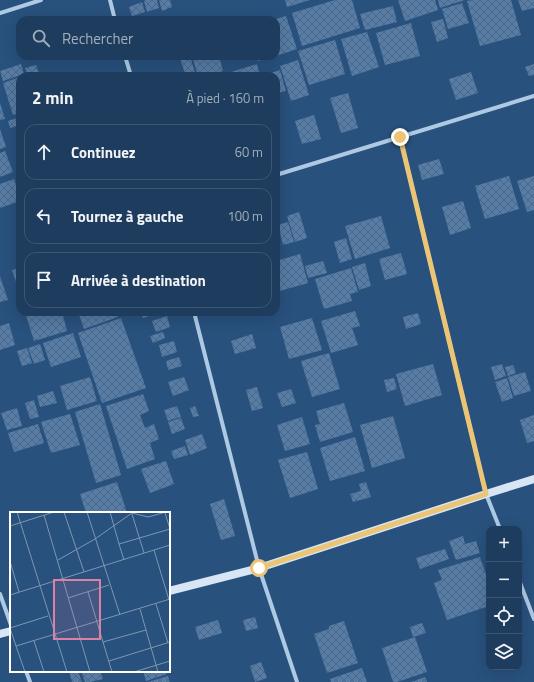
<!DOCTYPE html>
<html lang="fr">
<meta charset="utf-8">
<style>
body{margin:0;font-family:"Titillium Web",sans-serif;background:#264464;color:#f1f3f6}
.controls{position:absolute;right:12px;bottom:12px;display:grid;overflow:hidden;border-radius:8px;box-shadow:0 4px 16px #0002}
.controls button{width:36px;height:36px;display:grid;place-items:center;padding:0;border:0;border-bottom:1px solid #3c5673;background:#1e3d5e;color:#f1f3f6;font:20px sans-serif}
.stop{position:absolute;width:12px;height:12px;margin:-9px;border:3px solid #ebc475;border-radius:50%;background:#fff}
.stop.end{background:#ebc475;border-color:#fff;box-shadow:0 1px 4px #0008}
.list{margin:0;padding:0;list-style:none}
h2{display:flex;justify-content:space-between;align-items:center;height:52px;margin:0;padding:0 16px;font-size:17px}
h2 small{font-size:13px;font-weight:400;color:#a1aebc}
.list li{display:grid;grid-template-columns:26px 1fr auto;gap:12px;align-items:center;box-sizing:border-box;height:56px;margin:0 8px 8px;padding:0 8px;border:1px solid #3c5673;border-radius:12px}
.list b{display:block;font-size:15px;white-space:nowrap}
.list em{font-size:13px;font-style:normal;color:#a1aebc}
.icon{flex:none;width:22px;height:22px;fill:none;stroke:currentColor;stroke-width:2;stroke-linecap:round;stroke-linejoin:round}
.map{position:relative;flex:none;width:534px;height:682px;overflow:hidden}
.search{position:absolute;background:#1e3d5e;box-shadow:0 4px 16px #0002;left:16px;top:16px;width:264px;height:44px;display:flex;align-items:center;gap:10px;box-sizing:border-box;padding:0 14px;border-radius:12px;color:#a1aebc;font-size:15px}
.panel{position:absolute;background:#1e3d5e;box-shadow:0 4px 16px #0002;left:16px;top:72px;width:264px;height:244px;border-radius:12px}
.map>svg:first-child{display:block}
</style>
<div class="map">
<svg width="534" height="682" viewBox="0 0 534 682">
<defs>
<pattern id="building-cross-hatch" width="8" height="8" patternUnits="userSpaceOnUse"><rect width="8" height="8" fill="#557da8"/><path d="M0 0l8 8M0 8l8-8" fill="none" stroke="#51677f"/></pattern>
</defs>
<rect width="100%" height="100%" fill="#28517d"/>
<!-- building -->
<path fill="url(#building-cross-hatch)" d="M146,0H157L159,8L147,12L144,1Z
M159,0H170L172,7L162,11Z
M285,0H310L287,7Z
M335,0H352L360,28L302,46L292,13Z
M398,0H435L438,10L405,21Z
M438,0H465L440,8Z
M472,0H511L521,35L480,46L467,1Z
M518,0H534V8L522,11Z
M142,2L145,12L132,16L129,7Z
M462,3L469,23L448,29L442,9Z
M393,6L397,22L365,30L360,14Z
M286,16L297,49L276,56V19Z
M443,19L448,38L437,42L431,22Z
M411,23L420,56L385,65L376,33Z
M367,32L379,67L352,76L341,39Z
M335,40L345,74L309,85L298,51Z
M179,56H190L196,76H186Z
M192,56H219L223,71L206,76H198Z
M256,56H274L258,61Z
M298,60L309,95L291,101L280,66Z
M21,64L24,74L3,81L0,71Z
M257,64L260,76H232L231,72Z
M534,64V75L529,76L525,67Z
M36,65L40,76H28L25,68Z
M280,70L286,91L278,93L276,88V76H272L271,73Z
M471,72L478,93L456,100L449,79Z
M20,77V113L13,115L3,83Z
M348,93L358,128L341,133L330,98Z
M0,103L5,119L0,120Z
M314,115L321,139L302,144L295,121Z
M20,117V125L10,128L8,121Z
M0,129L6,147L0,149Z
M5,151L13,172L0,177V153Z
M439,159L444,174L422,180L418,165Z
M509,176L519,209L485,219L475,186Z
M534,176V210L527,212L517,181Z
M14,179L20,196V201L0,208V184Z
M463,201L471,228L450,235L442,207Z
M299,212L307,238L295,242L287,216Z
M381,216L390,248L355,259L345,226Z
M288,222L294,242L283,245L278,225Z
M346,238L352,259L340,263L334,242Z
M401,253L407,274L385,280L379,259Z
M300,254L308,283L276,292V261Z
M323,261L327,273L308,278L305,266Z
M365,263L371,286L359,290L352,267Z
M20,268V294L12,270Z
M351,268L358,292L350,294L352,301L324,309L315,279Z
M0,276L8,300L0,302Z
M355,311L360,326L352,328L358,345L331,353L321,321Z
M25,312H62L67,331L34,341Z
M78,312H116L118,317L84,329Z
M141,312H156V314L143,318Z
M418,313L421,324L406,329L403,317Z
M167,316L170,327L156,332L152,321Z
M121,318L146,388L102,403L78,333Z
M312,318L322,350L289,359L280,327Z
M9,323L15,345L0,350V326Z
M163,332L165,338L153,343L150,336Z
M73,333L81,357L51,367L43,343Z
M252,334L256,348L235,354L231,341Z
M174,341L177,352L162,357L159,345Z
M40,344L45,360L34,364L28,348Z
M27,348L32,363L22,366L17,351Z
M329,353L340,389L312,397L301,361Z
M179,357L182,366L168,370L166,361Z
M433,364L442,395L405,406L396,374Z
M502,364L506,376L495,380L491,367Z
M513,365L516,373L508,376L505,367Z
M525,372L531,391L514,396L508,377Z
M90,377L97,401L67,410L60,386Z
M184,377L189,390L173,396L168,382Z
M394,378L397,389L387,392L384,380Z
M507,378L513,398L502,402L495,382Z
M257,387L263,408L252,411L246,390Z
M291,389L296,403L282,407L277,393Z
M53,391L57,403L40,407L37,396Z
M143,394L149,411L140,415L145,428L154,424L159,439L150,443L155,459L127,469L106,406Z
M34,400L39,417L30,419L25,403Z
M344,403L353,432L320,442L315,425L320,424L316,411Z
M100,404L121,475L96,483L75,412Z
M177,406L181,417L168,421L164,410Z
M195,406L199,416L193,417L190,408Z
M17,408L22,426L7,430L1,413Z
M70,414L80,445L51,453L41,422Z
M534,415V441L527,443L520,420Z
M393,416L405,458L372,468L360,425Z
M302,417L310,444L285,451L277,425Z
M181,418L185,429L172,434L168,422Z
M38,424L44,443L14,452L8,433Z
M202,434L207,448L190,455L185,440Z
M355,437L365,471L330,481L320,448Z
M185,446L188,455L174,459L171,451Z
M307,452L318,489L290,498L278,460Z
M166,461L174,484L150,493L141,469Z
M117,482L127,513H86L80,494Z
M366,482L371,497L353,502L350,494L361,491L359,484Z
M224,499L235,536L221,540L210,504Z
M463,536L465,544L476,541L480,553L456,560L449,541Z
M445,549L449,559L420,569L416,558Z
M480,557L489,583V606L447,620L434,583L442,580L438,570Z
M255,617L258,628L246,631L243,620Z
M218,620L222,633L199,640L195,627Z
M344,621L358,663L327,673L314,634L329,629V626Z
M422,623L426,633L413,637L410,627Z
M415,637L427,672L397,682H393L382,648Z
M261,662L267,678L255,682L250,666Z
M362,668L367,682H331L330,679Z
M69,671H78L82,682H72Z
M81,671H100L103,679L90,682H85Z
M143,671H166L167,674L146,681Z
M168,676L170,682H148Z
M425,677L427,682H411Z"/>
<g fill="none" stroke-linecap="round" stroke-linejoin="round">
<!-- street -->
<path stroke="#aec9e4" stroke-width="4" d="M110,0L115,20
M0,13L41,0
M125,56L131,76
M400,137L486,494L500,529
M276,175L534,96
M194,312L259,568L297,682
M519,580L534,619
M0,594L11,625
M26,671L30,682"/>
<!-- secondary -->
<path stroke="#d7e5f5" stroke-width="8" d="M169,591L259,568L486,494L534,479
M0,634L11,631"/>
</g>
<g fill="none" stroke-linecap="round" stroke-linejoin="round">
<!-- route -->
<path stroke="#ebc475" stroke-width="5" d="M259,568L486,494L400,137"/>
</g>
<!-- overview -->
<g transform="translate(10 512)">
<rect width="160" height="160" fill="#28517d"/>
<path fill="none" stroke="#7e97b1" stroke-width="1" d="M7,0L57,160M54,0L74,60M77,0L110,103M100,0L109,32M155,1L160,17M122,2L134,41M34,3L80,160M0,14L44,0M144,38L159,88M48,48L85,27L122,1L138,5L156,0M114,48L109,32L160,17M0,49L9,80M78,80L102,160M0,83L160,33M58,86L99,73M146,92L158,131M130,97L148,160M0,116L38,104M0,116L6,134M24,129L34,160M93,130L136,118M99,149L160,130M15,160L6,134L160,87M124,160L160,149"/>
<path fill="#dd80a5" fill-opacity="0.15" stroke="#dd80a5" stroke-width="2" d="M44,68H90V127H44Z"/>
<rect width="160" height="160" fill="none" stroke="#fff" stroke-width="2"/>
</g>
</svg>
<div class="controls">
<button>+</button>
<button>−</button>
<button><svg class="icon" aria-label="locate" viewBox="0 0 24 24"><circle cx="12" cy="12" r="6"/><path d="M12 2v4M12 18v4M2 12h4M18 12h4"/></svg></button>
<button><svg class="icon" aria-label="layers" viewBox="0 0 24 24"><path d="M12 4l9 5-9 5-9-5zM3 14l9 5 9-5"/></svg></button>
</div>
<div class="stop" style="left:259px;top:568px"></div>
<div class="stop end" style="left:400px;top:137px"></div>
<div class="search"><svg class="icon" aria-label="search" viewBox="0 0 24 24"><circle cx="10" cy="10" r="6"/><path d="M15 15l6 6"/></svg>Rechercher</div>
<section class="panel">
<h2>2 min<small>À pied · 160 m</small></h2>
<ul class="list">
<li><svg class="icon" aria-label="ahead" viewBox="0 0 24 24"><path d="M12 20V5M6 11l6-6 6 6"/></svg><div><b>Continuez</b></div><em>60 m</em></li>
<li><svg class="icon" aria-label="left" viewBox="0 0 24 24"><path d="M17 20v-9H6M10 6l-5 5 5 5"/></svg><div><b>Tournez à gauche</b></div><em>100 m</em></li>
<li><svg class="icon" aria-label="arrive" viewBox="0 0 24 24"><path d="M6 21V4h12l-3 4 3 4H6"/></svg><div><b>Arrivée à destination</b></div></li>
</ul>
</section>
</div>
